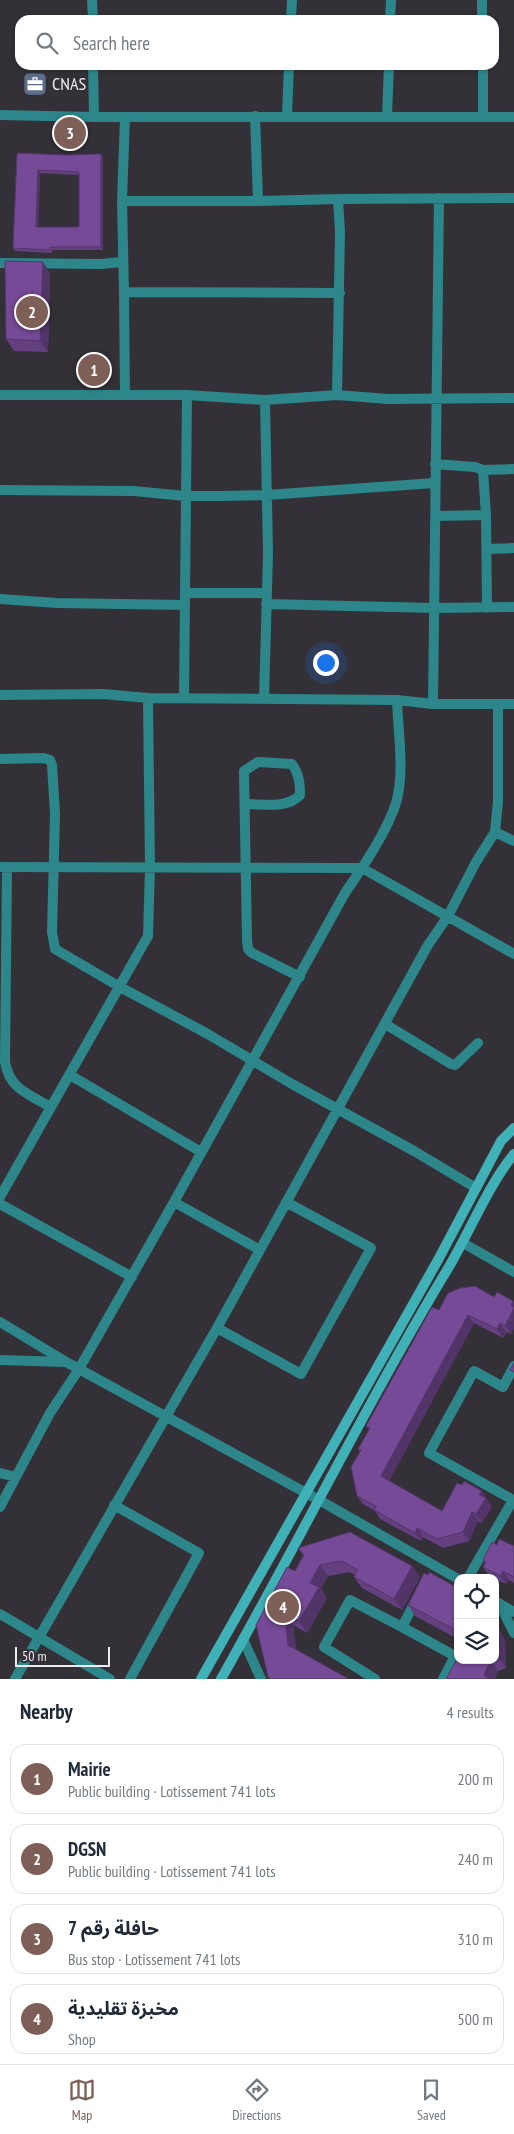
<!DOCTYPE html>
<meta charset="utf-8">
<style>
body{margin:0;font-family:"PT Sans Narrow","Noto Sans Arabic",sans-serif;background:#f6f6f7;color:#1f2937}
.controls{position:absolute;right:15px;bottom:15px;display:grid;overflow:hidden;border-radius:10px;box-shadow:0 1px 4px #0004}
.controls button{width:45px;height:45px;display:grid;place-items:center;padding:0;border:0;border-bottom:1px solid #e0e1e3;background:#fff;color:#1f2937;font:25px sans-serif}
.scale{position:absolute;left:15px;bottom:12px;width:95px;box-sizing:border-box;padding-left:5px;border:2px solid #eeecf0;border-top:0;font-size:14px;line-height:18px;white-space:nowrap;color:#eeecf0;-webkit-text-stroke:4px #343037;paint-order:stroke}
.you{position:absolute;left:325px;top:662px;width:18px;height:18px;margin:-12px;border:4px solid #fff;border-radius:50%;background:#1a73e8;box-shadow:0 0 0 8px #1a73e833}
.badge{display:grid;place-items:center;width:32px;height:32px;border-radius:50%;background:#7e5f57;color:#fff;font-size:16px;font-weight:700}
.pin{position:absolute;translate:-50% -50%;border:2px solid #fff;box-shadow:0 1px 5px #0006}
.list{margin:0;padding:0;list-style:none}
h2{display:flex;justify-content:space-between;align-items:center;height:65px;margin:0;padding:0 20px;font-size:21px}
h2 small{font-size:16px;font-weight:400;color:#747a83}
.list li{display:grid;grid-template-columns:32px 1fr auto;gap:15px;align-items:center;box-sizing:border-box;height:70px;margin:0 10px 10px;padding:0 10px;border:1px solid #e0e1e3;border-radius:15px}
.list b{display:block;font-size:19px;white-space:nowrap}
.list p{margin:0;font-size:16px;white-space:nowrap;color:#747a83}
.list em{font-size:16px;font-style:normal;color:#747a83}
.icon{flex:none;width:28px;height:28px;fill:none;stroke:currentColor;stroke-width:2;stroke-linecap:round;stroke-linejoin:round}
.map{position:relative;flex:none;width:514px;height:1679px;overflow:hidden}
.search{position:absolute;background:#fff;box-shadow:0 1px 4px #0004;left:15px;right:15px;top:15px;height:55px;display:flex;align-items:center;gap:12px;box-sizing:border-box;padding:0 18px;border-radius:15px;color:#747a83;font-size:19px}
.sheet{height:385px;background:#fff}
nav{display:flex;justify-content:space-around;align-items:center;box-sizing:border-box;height:70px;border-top:1px solid #e0e1e3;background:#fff;font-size:14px;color:#747a83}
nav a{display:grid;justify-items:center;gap:2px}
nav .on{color:#7e5f57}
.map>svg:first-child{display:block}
</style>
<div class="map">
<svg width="514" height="1679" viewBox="0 0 514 1679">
<rect width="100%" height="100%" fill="#343037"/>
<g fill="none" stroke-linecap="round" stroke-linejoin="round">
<!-- street -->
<path stroke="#2c868a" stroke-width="10" d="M92,0L93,20
M482,0V20
M291,20L292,0
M390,20L391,0
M93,65L94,117
M483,65V117
M0,115L94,117H514
M255,116L258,201
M287,116L289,65
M387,117L389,65
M338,199L258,201H122L124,292L340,293
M122,201L125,117
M0,263L101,264L122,262
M124,292L125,395
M0,395H187L265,400L337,395L388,399L514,398
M337,395L340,232L338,199L514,198
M435,464L475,467L483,470L486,515L487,608
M483,470L514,469
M0,490L134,491L185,496H220L267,495L434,483
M436,516L486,515
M487,549L514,548
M186,593H266
M0,599L57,603L185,605
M266,604L434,608L514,607
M0,695L103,694L148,698L397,700L433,704H514
M184,697L187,395
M264,699L268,554L265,400
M433,704L439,198
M0,759L44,758L50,760L52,765L55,814L52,932L55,949L120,987L206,1033L292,1084L414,1151L476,1188
M245,804C263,804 287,809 300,795C300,783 299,774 292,764L258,762L244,771L247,940L248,949L252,953L300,977
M495,832L514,841
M0,867L362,868L514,954
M7,868L5,1062C10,1090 28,1093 50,1107
M385,1024L451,1064L455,1065L478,1043
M70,1075L201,1152
M0,1197L148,936L150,868L148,698
M174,1202L260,1250
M0,1204L132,1277
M463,1243L514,1272
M0,1322L68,1363L319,1500L458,1579
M217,1328L301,1374L371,1248L286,1202
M0,1360L66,1362
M0,1473L16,1477
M114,1505L199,1553L130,1679
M0,1507L50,1413L79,1369L174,1202L345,893C362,868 387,832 396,803C405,774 398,731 397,700
M468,1578L513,1500L429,1453L474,1371L503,1387L514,1366
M498,1603L514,1612
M499,1603L514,1633
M0,1614L110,1679
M402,1627L455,1656L443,1679
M243,1639L261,1679
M15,1679L217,1328L428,945L448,916L476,862L495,832L498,801V704
M375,1679L324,1647L350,1600L402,1627L417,1598"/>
<!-- secondary -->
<path stroke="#40b1b6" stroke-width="10" d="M201,1679L438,1260L501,1141L514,1128
M221,1679C297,1545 365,1407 444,1275C468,1237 486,1188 514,1154"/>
</g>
<!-- wall -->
<path fill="#654081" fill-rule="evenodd" d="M17,153L66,155L101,154L103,157V250H52V253L15,251L13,248ZM40,173L79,175V227H38Z
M50,273L48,352L14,351L6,339Z
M494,1297L513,1301L514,1302V1328L511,1334L506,1332L503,1338L474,1323L389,1481L442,1511L462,1485L482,1491L492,1507L482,1523L478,1521L469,1541L443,1548L423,1537L421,1541L380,1519L375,1511L363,1504L357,1496L360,1452L358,1449L369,1429L366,1426L439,1310Z
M497,1545L514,1546V1583L509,1580L506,1584L495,1579V1578H493L489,1576L483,1567L485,1564L483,1560Z
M298,1548L412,1566L420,1577L402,1610L362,1588L354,1577L355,1575L350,1572L328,1576L321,1589L327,1598L307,1633L293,1625L296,1649L348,1679H269L268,1677L295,1571L303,1555Z
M458,1588V1639L415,1616L408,1605Z
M495,1623L499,1629L505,1641L506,1668L498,1671L463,1664L464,1660H495Z"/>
<!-- shaded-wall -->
<path fill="#523469" d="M101,154L103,157V250L101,247Z
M38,170L40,173L38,230L36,227Z
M43,262L50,273L48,352L40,341Z
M513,1301L514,1302V1328L511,1334L505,1326L511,1306Z
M468,1315L474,1323L387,1485L381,1476Z
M500,1323L506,1332L503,1338L497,1329Z
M482,1491L492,1507L482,1523L476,1514L479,1495Z
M472,1512L478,1521L469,1541L463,1532Z
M417,1528L423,1537L421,1541L415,1533Z
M320,1565L328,1576L321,1589L327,1598L307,1633L299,1621L310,1583Z
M412,1566L420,1577L402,1610L394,1599Z
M503,1571L509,1580L506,1584L500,1576Z
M285,1614L293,1625L296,1656L288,1645Z
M495,1623L499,1629L505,1641L506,1668L498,1657Z
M491,1660L498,1671L495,1679H486L484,1675Z"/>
<!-- building -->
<path fill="#754a96" stroke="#523469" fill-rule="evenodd" d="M17,153L66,155L101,154V247H50L49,250L13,248ZM38,170L79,172V227H36Z
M5,261L43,262L40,341L6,339Z
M475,1286L494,1297L497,1292L513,1301L511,1306L514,1308L505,1326L500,1323L497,1329L468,1315L381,1476L442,1511L457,1483L462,1485L464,1481L482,1491L479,1495L486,1498L476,1514L472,1512L463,1532L437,1539L417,1528L415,1533L374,1510L376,1506L357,1496L351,1467L361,1450L358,1449L370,1428L366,1426L432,1307L439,1310L448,1293L460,1288Z
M514,1363V1372L510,1370Z
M350,1532L412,1566L394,1599L354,1577L358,1570L342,1561L320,1565L310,1583L319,1587L299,1621L285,1614L288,1645L347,1678V1679H271L268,1677L256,1625L287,1567L295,1571L304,1555L298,1548Z
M499,1539L514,1546V1577L503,1571L500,1576L483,1567L486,1562L483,1560L492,1542L497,1545Z
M429,1572L458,1588V1631L408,1605L424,1573L428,1575Z
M495,1626L497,1630L498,1657L495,1658Z
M464,1660H491L484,1675L489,1679H446L456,1661L463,1664Z"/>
<!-- icons -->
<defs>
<g id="office-square" transform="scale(1.25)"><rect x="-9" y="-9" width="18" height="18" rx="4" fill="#5c6f8a" stroke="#343037"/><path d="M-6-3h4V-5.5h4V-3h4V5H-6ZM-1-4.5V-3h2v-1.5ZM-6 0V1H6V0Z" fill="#fff"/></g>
</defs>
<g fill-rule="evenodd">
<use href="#office-square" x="35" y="84"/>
</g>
<g text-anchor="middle" stroke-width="5" stroke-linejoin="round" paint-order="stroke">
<!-- poi labels -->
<g font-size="18" fill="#eeecf0" stroke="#343037" text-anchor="start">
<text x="52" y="90">CNAS</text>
</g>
</g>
</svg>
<div class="controls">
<button><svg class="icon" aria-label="locate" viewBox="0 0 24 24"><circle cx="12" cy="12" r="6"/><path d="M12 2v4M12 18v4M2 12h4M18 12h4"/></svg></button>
<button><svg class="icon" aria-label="layers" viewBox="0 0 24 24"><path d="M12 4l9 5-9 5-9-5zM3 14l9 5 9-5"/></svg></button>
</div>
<div class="scale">50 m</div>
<div class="you"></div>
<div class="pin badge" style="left:94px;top:370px">1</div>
<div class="pin badge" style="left:32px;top:312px">2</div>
<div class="pin badge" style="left:70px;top:133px">3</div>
<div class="pin badge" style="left:283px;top:1607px">4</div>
<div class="search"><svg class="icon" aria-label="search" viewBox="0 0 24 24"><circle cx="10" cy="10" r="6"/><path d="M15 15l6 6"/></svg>Search here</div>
</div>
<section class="sheet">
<h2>Nearby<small>4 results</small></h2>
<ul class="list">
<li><span class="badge">1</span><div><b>Mairie</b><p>Public building · Lotissement 741 lots</p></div><em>200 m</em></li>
<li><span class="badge">2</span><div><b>DGSN</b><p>Public building · Lotissement 741 lots</p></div><em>240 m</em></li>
<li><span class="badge">3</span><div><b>حافلة رقم 7</b><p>Bus stop · Lotissement 741 lots</p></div><em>310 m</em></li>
<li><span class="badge">4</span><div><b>مخبزة تقليدية</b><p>Shop</p></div><em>500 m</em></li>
</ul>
</section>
<nav>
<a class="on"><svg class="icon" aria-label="map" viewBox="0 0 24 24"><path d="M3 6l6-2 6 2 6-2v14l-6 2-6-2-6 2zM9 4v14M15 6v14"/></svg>Map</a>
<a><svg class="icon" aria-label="directions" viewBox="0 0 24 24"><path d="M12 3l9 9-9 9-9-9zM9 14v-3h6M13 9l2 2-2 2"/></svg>Directions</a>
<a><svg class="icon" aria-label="saved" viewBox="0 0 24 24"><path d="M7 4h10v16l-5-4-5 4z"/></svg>Saved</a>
</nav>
